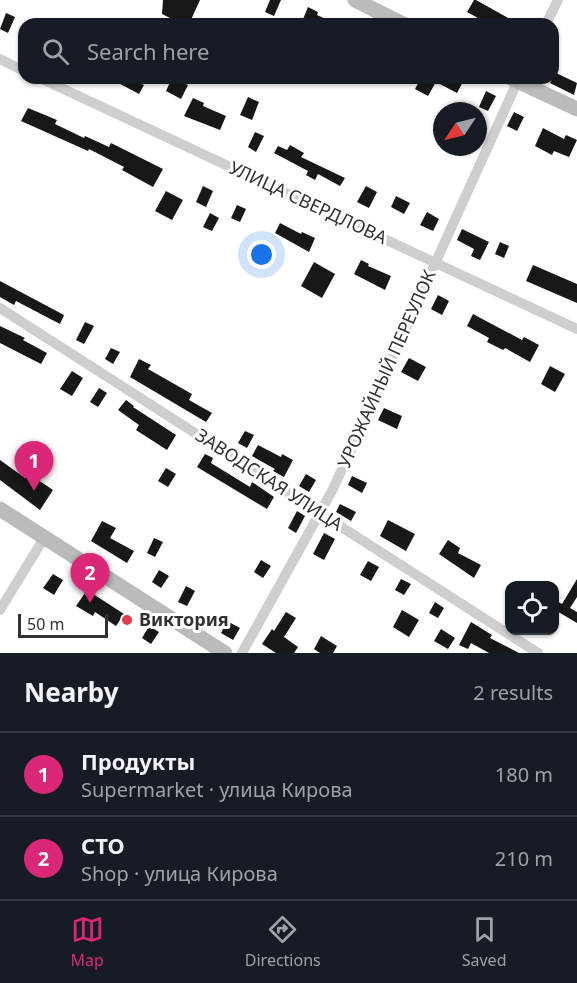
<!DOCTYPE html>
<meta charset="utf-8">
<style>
body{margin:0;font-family:"Noto Sans",sans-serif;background:#242831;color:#f1f3f6}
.controls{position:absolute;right:18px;bottom:18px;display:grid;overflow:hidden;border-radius:12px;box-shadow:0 2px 4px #0004}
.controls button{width:54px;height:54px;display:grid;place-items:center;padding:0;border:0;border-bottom:2px solid #363941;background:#171b24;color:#f1f3f6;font:30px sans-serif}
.compass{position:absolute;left:433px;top:102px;width:54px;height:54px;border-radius:50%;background:#171b24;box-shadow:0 2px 4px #0004;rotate:235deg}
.scale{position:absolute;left:18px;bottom:15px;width:90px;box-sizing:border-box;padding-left:6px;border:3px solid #313131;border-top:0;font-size:16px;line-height:21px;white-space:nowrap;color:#313131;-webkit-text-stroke:4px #fff;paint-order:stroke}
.you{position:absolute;left:262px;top:255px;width:21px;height:21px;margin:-15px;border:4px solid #fff;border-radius:50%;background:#1a73e8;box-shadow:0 0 0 9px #1a73e833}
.badge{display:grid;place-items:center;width:39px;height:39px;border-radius:50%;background:#db2777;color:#fff;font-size:20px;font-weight:700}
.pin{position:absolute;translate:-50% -50px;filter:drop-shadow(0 2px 3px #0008)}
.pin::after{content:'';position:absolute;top:32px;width:21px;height:18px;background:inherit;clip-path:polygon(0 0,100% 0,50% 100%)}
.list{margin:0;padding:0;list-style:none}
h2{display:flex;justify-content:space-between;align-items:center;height:78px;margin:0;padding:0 24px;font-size:26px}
h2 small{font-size:20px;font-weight:400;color:#9ea1a6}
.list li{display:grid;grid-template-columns:39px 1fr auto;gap:18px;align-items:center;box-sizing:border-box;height:84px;padding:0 24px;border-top:2px solid #363941}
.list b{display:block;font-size:22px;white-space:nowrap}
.list p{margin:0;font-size:20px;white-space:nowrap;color:#9ea1a6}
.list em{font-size:20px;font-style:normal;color:#9ea1a6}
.icon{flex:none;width:33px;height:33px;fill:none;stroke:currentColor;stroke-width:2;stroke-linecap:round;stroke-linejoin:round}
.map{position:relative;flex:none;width:577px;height:653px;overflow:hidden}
.search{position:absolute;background:#171b24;box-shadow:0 2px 4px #0004;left:18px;right:18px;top:18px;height:66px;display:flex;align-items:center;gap:15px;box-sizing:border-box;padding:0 21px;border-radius:18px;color:#9ea1a6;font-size:22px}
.sheet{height:246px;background:#171b24}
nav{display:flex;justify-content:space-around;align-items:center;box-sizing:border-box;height:84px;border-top:2px solid #363941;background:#171b24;font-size:16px;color:#9ea1a6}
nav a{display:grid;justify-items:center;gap:3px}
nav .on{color:#db2777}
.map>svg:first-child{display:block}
</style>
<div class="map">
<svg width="577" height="653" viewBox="0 0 577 653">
<rect width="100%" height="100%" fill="#fff"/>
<!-- building -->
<path fill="#181818" d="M163,0H200L189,24H182L162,14Z
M270,0H281L274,16L265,12Z
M474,0H476L519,24H489L467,12Z
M308,7L318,12L317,15L337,24H301Z
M6,13L15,17L8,33L0,29Z
M556,73L577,83L574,95L550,83Z
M109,78H130L144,85L139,94Z
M172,78L188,85L181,99L166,91Z
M421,78H465L457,93L436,82L428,96L415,89Z
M486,91L496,96L488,111L479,107Z
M248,97L259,102L252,120L240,115Z
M193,98L204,103L203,106L226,116L220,130L184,116Z
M28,108L57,120L55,124L84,138L85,136L109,147L111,143L163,169L153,187L122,170L124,167L89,149L88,151L21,121Z
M514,112L524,117L517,131L507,126Z
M543,128L564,139L566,135L577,140L569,157L554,151L552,155L535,146Z
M255,132L264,136L256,152L248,147Z
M290,145L304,153L301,157L345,178L340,186L318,174L315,180L306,175L308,171L274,153L278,146L287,150Z
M203,186L213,191L206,207L196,202Z
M366,186L377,192L369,208L357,202Z
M166,191L183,200L172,220L155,211Z
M396,196L410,203L404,214L391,207Z
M237,205L246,209L240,222L231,218Z
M427,212L439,219L433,231L420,225Z
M210,213L219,218L212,231L203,227Z
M280,223L301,234L302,232L315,238L309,252L275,233Z
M462,229L489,242L480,260L471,256L474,249L457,240Z
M500,242L509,246L504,258L495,254Z
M361,260L369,264L368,266L391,276L385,290L354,274Z
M314,262L335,274L322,298L301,286Z
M533,265L577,284V303L526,281Z
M0,281L64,315L60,324L16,301L14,305L0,297Z
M438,295L449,301L442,315L431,309Z
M473,314L522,340L524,337L539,345L530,362L505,348L503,350L487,342L489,338L467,326Z
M85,322L94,326L84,344L76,340Z
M0,326L25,338L23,340L47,353L41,364L0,343Z
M111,348L120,352L113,364L105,359Z
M409,358L426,367L418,381L401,372Z
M139,359L151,365L148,369L192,394L189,400L212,413L206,422L130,377Z
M550,366L565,374L555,392L541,384Z
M72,371L83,378L72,396L60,389Z
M99,388L107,393L98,407L90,402Z
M126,400L134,406L133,407L176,435L167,450L136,430L139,425L118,410Z
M384,408L402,416L397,429L378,420Z
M245,431L254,435L247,448L238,443Z
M258,445L281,457L282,454L293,460L284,477L273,471L275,469L252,456Z
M205,454L213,458L211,463L250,487L252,482L274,497L267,509L197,467Z
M0,460L25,478L28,473L53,490L40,510L0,480Z
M166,468L176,474L168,487L158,481Z
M306,474L316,480L309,492L299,486Z
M352,476L367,483L362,493L348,485Z
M340,504L356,512L351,521L336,512Z
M297,511L305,516L296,533L288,528Z
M388,520L415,534L406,551L380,536Z
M102,521L116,528L110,538L134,551L127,563L91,541Z
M324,533L335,539L324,560L313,554Z
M154,538L163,542L155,557L147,553Z
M448,540L460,548L458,553L481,565L474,578L439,554Z
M261,560L271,566L263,578L254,572Z
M368,561L379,567L371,581L360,575Z
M159,570L169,576L161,588L152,582Z
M53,574L63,580L54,595L43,588Z
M401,579L411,584L404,595L395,590Z
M577,579V597L570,608L577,612V623L555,610V600L562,604Z
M186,586L195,591L187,606L178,602Z
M87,590L124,614L116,626L95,612L93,616L76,606Z
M435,602L444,608L438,618L429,613Z
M402,610L419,620L409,637L393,627Z
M286,612L296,618L284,637L298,647L294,653H276L262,644L272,629L274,631Z
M227,621L240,628L233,640L221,633Z
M471,622L492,635L490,638L519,653H489L471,643L468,649L459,645Z
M149,626L159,632L151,644L142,638Z
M441,629L455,638L448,649L434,641Z
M321,636L337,646L333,653H320L314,649Z"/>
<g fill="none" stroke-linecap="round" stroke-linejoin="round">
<!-- street -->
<path stroke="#cecece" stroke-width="10" d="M546,24L558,0
M0,59L24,71
M40,78L577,329
M0,308L538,653
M0,610L44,538
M242,653L333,489L519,78"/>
<!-- secondary -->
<path stroke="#bbb" stroke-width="15" d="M355,0L403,24
M511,78L577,109
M0,509L225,653"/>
</g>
<!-- markers -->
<circle fill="#dd3d49" stroke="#fff" stroke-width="2" cx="127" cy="620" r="6"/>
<g text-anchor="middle" stroke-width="6" stroke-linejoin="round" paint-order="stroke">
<!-- street labels -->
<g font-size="18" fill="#313131" stroke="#fff">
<text transform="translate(308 203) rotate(25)" y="6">УЛИЦА СВЕРДЛОВА</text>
<text transform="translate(387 369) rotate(-66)" y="6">УРОЖАЙНЫЙ ПЕРЕУЛОК</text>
<text transform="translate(269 480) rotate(33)" y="6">ЗАВОДСКАЯ УЛИЦА</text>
</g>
<!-- poi labels -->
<g font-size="18" font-weight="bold" fill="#313131" stroke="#fff" text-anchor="start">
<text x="139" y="626">Виктория</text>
</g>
</g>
</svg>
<div class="controls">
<button><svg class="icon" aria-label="locate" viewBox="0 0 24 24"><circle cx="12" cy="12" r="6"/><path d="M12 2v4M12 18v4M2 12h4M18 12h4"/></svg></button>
</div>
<svg class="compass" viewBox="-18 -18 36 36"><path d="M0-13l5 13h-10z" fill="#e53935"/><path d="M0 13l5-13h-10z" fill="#9ea1a6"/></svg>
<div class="scale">50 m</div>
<div class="you"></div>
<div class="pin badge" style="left:34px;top:491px">1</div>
<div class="pin badge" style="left:90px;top:603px">2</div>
<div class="search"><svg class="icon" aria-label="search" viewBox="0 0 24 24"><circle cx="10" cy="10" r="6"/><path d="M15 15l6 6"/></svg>Search here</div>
</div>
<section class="sheet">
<h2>Nearby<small>2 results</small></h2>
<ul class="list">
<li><span class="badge">1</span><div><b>Продукты</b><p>Supermarket · улица Кирова</p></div><em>180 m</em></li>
<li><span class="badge">2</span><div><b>СТО</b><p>Shop · улица Кирова</p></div><em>210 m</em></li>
</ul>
</section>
<nav>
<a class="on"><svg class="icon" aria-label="map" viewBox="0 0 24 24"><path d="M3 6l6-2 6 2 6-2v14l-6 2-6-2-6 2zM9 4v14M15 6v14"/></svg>Map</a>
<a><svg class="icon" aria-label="directions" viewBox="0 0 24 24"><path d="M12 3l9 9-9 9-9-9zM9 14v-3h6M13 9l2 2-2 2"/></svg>Directions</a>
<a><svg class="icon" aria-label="saved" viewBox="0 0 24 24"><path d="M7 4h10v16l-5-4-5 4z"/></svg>Saved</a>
</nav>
